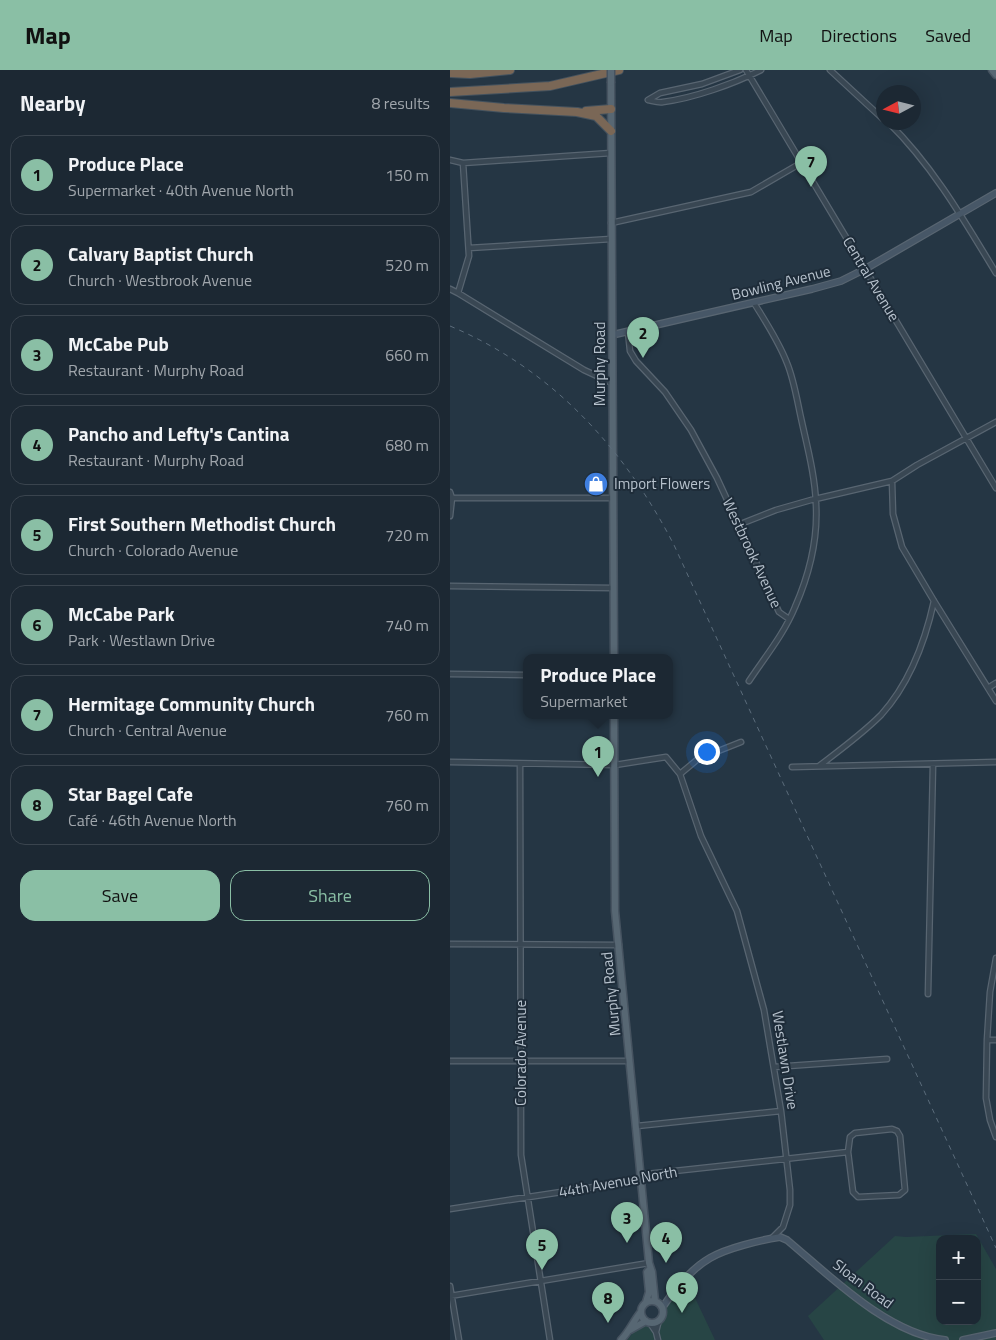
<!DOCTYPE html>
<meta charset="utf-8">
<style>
body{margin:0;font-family:"Titillium Web",sans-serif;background:#25303b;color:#f1f3f6}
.controls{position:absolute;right:15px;bottom:15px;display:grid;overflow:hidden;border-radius:10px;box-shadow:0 5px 20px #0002}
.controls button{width:45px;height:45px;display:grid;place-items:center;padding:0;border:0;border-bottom:1px solid #3a444e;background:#1c2833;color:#f1f3f6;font:25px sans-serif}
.compass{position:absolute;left:426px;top:15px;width:45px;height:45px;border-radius:50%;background:#1c2833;box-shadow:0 5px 20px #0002;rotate:263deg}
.you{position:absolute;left:256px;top:681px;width:18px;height:18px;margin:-12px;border:4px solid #fff;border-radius:50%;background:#1a73e8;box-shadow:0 0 0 8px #1a73e833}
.badge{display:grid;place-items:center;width:32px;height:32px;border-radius:50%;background:#8abfa5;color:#111;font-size:16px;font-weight:700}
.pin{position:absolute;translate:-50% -41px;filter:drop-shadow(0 1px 2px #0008)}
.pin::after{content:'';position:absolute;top:26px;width:18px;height:15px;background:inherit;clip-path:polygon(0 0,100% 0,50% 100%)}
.popup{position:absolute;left:73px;top:584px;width:150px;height:65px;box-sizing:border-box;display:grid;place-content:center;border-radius:10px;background:#1c2833;filter:drop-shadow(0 1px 4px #0005);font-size:16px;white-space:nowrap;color:#a0a6ac}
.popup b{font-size:19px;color:#f1f3f6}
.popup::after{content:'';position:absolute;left:50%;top:100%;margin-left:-10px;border:10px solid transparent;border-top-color:#1c2833}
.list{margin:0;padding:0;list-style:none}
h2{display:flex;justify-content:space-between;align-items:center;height:65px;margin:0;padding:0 20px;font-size:21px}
h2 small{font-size:16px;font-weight:400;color:#a0a6ac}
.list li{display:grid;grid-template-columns:32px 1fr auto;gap:15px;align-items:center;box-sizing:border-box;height:80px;margin:0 10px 10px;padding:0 10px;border:1px solid #3a444e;border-radius:15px}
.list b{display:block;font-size:19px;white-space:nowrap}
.list p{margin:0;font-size:16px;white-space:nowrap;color:#a0a6ac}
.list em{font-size:16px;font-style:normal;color:#a0a6ac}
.actions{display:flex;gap:10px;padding:15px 20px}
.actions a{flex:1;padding:11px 0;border:1px solid #8abfa5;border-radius:15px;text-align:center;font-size:18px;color:#8abfa5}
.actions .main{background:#8abfa5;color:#111}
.map{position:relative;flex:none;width:546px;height:1270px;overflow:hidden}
header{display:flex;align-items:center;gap:30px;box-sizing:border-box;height:70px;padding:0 25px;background:#8abfa5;color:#111}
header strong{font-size:24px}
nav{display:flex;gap:28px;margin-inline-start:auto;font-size:18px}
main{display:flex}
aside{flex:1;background:#1c2833}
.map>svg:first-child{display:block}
</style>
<header>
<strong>Map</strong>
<nav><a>Map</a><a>Directions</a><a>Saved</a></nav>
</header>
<main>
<aside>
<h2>Nearby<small>8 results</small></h2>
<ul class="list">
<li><span class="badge">1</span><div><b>Produce Place</b><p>Supermarket · 40th Avenue North</p></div><em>150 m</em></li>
<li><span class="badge">2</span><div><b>Calvary Baptist Church</b><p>Church · Westbrook Avenue</p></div><em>520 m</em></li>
<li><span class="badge">3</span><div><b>McCabe Pub</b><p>Restaurant · Murphy Road</p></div><em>660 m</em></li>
<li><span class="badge">4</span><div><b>Pancho and Lefty's Cantina</b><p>Restaurant · Murphy Road</p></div><em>680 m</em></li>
<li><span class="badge">5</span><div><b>First Southern Methodist Church</b><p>Church · Colorado Avenue</p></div><em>720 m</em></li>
<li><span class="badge">6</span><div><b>McCabe Park</b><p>Park · Westlawn Drive</p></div><em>740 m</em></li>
<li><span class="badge">7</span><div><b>Hermitage Community Church</b><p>Church · Central Avenue</p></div><em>760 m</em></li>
<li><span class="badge">8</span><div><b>Star Bagel Cafe</b><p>Café · 46th Avenue North</p></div><em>760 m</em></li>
</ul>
<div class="actions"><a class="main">Save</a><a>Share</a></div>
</aside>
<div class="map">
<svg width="546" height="1270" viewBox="0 0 546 1270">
<rect width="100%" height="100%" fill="#253644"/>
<!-- green -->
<path fill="#274545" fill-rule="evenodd" d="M526,1164L546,1199V1270H374L358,1246L445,1166L456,1167ZM490,1169H527V1251H490Z
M237,1211L265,1270H177L188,1257L205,1253L218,1233Z"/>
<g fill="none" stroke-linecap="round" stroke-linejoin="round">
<!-- street casing -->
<g stroke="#586571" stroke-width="7">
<path id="street" d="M290,0L252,14L210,23L198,30C203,31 208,33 213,32C244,28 283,14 311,0
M296,0L546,418
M380,0L433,49
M438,52C483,96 514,150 546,203
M0,90L13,93L161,83
M161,153L301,122L351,93
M19,178L161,169
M0,219L8,223L134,300L162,313
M8,223L19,186L13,93
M178,262L180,281L186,291L215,322L241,360L267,408L329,542L339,549
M442,411L443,444L452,477L484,531L546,631
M0,422L2,428L0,446
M0,428H163
M288,455L326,440L361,430L442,411L467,395L546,352
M0,516L164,518
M0,604L77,605
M299,611C315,587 334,564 345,537C359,505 368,469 366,434C365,405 357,376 351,348C347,330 344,310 337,293C329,272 316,252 304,233
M538,618L546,613
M0,692L165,695L216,687L230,704L251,766L287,841L314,940L331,1041L340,1120V1135L333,1157L322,1168
M70,694L71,1085L100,1270
M369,696C390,680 412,664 431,645C460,613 475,572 484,531
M342,697L546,692
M230,704L248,689L291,672
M0,874L169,875
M546,888L540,922L537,970L536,1028L540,1050L546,1067
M478,924L483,694
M537,970H546
M0,991H180
M324,997L437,989
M187,1056L331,1041
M0,1139L144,1117L182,1110L197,1104L398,1082L400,1067L405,1063L442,1059L447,1061L450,1066L455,1120L449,1125L408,1127L403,1122L398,1082
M0,1216L9,1270
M0,1226L199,1193
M200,1253L206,1262L208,1270
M206,1262L209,1250"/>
</g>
<!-- secondary casing -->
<g stroke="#586571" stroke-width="8">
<path id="secondary" d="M162,265L362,219L391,211L415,199L546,123
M212,1238C224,1220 241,1199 260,1188C277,1178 311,1170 330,1167L337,1170C380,1206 438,1264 495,1270
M513,1270L546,1263"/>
</g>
<!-- primary casing -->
<g stroke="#465360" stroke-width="9">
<path id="primary" d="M542,0L546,5
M161,13L164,588
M164,646L165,841L199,1193L202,1202L205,1231
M191 1242a11 11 0 1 1 22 0a11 11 0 1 1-22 0Z
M196,1232L199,1222L197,1202L200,1199
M180,1260L196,1251
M171,1270C179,1262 183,1252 190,1243"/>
</g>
<!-- highway casing -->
<g stroke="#44525e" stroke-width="10">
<path id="highway" d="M0,3L20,4L60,0
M0,22L100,16L169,0
M0,33L54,38L127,42L146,46L161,61
M136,41L161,39"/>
</g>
<!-- street -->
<use href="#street" stroke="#394753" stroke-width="4.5"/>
<!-- secondary -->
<use href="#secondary" stroke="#475767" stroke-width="5.5"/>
<!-- primary -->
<use href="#primary" stroke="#576773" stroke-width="6"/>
<!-- highway -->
<use href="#highway" stroke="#7a6756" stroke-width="8"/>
<!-- rail -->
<path stroke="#5b6c7b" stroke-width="1" stroke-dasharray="5 5" stroke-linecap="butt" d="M0,256C102,299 174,378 224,475L546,1178"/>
<!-- primary-bridge casing -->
<g stroke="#465360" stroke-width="9" stroke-linecap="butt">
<path id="primary-bridge" d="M161,0V13"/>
</g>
<!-- primary-bridge -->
<use href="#primary-bridge" stroke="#576773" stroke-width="6"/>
</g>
<!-- icons -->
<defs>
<g id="shop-disc" transform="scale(1.25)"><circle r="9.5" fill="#3f7fe0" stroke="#1e2c39"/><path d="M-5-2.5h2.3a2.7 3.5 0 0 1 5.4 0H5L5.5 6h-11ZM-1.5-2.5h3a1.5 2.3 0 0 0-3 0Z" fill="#fff"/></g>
</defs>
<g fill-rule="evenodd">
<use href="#shop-disc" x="146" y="414"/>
</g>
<g text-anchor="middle" stroke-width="4" stroke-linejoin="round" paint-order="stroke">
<!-- street labels -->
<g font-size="15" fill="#b7c2cd" stroke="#1e2c39">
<text transform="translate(421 209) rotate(59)" y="5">Central Avenue</text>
<text transform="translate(331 213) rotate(-14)" y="5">Bowling Avenue</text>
<text transform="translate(150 294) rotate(-90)" y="5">Murphy Road</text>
<text transform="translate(302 483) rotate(65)" y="5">Westbrook Avenue</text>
<text transform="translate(161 924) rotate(-96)" y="5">Murphy Road</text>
<text transform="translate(71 983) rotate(-90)" y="5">Colorado Avenue</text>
<text transform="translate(335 990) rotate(81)" y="5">Westlawn Drive</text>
<text transform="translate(168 1112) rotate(-10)" y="5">44th Avenue North</text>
<text transform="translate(413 1214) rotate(37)" y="5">Sloan Road</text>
</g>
<!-- poi labels -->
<g font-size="15" fill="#b7c2cd" stroke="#1e2c39" text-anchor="start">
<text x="164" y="419">Import Flowers</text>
</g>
</g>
</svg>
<div class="controls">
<button>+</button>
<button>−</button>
</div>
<svg class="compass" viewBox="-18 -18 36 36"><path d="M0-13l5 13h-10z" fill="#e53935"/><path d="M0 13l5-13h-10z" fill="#a0a6ac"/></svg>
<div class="you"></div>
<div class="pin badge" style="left:148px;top:707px">1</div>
<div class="popup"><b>Produce Place</b>Supermarket</div>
<div class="pin badge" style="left:193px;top:288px">2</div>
<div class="pin badge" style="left:177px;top:1173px">3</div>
<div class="pin badge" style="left:216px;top:1193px">4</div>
<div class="pin badge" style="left:92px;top:1200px">5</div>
<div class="pin badge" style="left:232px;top:1243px">6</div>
<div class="pin badge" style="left:361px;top:117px">7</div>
<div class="pin badge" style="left:158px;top:1253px">8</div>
</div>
</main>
